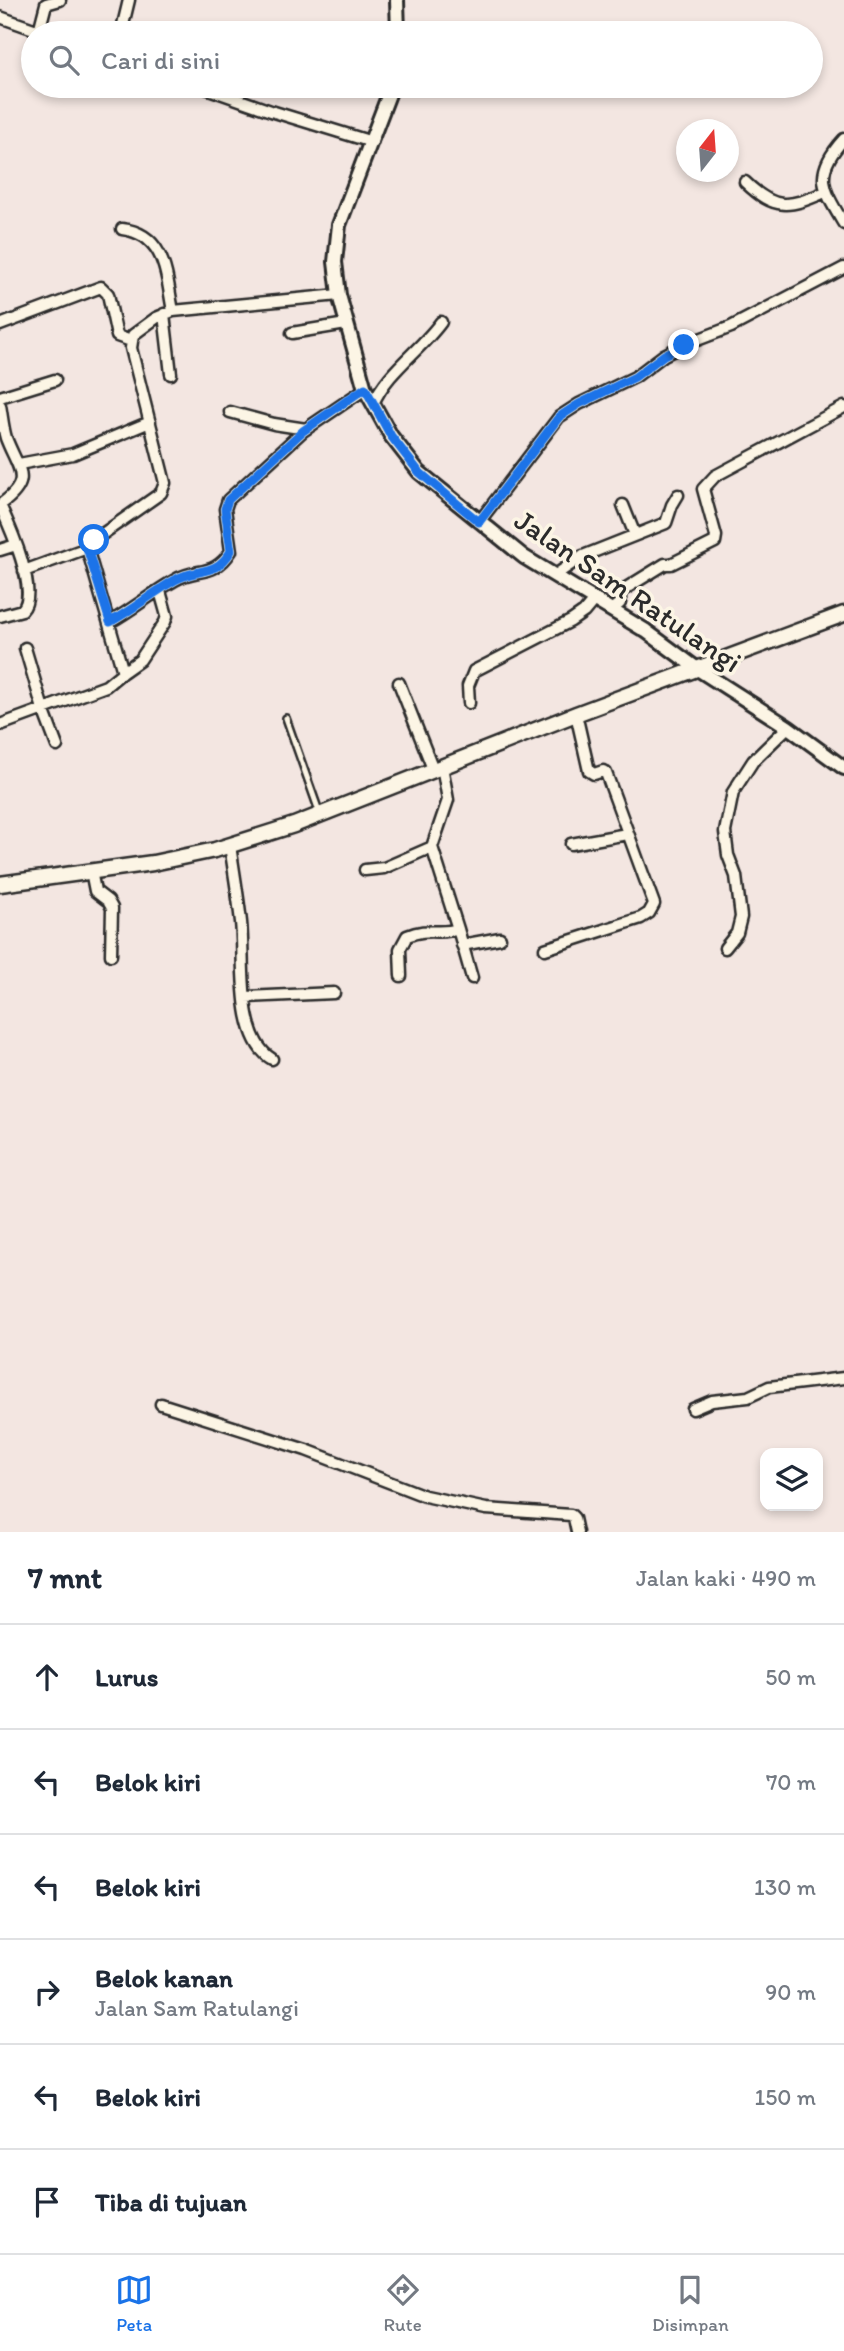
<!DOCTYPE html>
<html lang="id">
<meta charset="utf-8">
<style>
body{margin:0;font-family:Itim,sans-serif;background:#f6f6f7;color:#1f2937}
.controls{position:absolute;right:21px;bottom:21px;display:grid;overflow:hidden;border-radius:14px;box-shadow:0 4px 10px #0003}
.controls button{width:63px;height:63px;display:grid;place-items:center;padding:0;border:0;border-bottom:2px solid #e0e1e3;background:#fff;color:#1f2937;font:35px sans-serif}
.compass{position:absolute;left:676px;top:119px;width:63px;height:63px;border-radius:50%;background:#fff;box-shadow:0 4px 10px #0003;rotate:17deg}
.stop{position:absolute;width:21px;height:21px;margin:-16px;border:5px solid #1a73e8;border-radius:50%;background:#fff}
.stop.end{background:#1a73e8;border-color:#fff;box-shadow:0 2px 7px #0008}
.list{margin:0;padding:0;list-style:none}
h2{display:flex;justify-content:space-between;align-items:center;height:91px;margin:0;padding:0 28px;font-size:30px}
h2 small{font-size:23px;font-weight:400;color:#747a83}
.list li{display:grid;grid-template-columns:46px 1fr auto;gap:21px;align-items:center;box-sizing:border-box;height:105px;padding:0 28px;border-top:2px solid #e0e1e3}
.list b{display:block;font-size:26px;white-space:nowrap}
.list p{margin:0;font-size:23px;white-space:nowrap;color:#747a83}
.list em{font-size:23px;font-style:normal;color:#747a83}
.icon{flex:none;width:38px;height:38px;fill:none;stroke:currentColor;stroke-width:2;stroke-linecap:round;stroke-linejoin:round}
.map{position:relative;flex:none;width:844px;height:1532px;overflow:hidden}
.search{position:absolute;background:#fff;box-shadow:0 4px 10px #0003;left:21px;right:21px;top:21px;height:77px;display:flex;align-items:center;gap:18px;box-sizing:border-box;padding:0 24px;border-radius:38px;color:#747a83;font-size:26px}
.sheet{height:721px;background:#fff}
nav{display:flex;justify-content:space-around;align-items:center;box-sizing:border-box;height:98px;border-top:2px solid #e0e1e3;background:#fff;font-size:19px;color:#747a83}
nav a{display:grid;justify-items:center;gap:4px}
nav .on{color:#1a73e8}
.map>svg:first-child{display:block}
</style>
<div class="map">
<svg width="844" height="1532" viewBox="0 0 844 1532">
<rect width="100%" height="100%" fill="#f3e6e1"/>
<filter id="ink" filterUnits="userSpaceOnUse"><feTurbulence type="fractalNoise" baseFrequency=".0143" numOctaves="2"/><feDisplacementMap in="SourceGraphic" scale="14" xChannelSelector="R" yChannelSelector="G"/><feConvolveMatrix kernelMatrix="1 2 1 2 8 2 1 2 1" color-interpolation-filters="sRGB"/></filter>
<g filter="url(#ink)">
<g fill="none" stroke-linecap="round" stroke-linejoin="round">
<!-- service casing -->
<g stroke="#2b2b2b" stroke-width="10">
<path id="service" d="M286,718L320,814"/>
</g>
<!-- minor casing -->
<g stroke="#2b2b2b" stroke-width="15">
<path id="minor" d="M0,17L45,33
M39,31L46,4L60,0
M121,33L129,0
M200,86L271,111L372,142
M844,139C812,174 823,189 844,224
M745,182C775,211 789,208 825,192
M122,229C166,234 166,276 173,311
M164,314L171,374
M0,325L101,287L108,294L117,336L131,341
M292,333L346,324
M0,397L55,380
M373,404C387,371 420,351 441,322
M0,405C2,416 3,428 6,438C18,470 35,480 0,505C9,525 40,593 22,610L0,616
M230,412L274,424L306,429
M19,464L73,454L150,422
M623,505L635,535
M479,522L559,417L579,404L635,377L664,355L684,345L731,327L844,268
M0,550L16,545
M24,571L87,548
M554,576L583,556L666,523L672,505L678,495
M611,610L620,603V594L623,590L665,564H671L715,542L716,536L703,489L715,476L844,407
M110,622C132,610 152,593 175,580C197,567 214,578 231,551L225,509L228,500L303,431L365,389
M25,648L43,709L57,746
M123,672L140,660L165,622L167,616L160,591
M399,683L433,769
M469,703L468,686L474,671L571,621L584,612L594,600
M0,725L106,686L123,672L87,548L94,540L161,493L165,483L131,348L133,335L156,318L173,311L339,295
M571,844L627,834
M230,846C234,871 238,896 241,922C245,959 236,1038 272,1059
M365,870L384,868L432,847
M91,871L95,891L108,901L112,908L111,955
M458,929L472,978
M462,945L500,938
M725,948L737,933L741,917L736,876L728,855L725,832L733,792L753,761L788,727
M545,949L641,918L649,913L654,904L606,773L603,771L594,774L589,771L576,714
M401,976L400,949L407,936C428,927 440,935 458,929L432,847L448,800L442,766
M246,997L334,993
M161,1404L306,1450L425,1496L486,1509L571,1515L574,1518L577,1532
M693,1409L712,1401L748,1397L769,1387L844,1378"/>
</g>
<!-- tertiary casing -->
<g stroke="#2b2b2b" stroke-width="18">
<path id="tertiary" d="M397,0L398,33
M392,86L339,225L335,262L339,295L365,389L391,436L419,472L524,557L646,631L696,668L788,727L844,768"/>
</g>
<!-- secondary casing -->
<g stroke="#2b2b2b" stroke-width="19">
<path id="secondary" d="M0,884L153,863L215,850L294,825L576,714L844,614"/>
</g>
<!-- service -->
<use href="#service" stroke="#fcf5e5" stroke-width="5"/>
<!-- minor -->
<use href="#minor" stroke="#fcf5e5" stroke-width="10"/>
<!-- tertiary -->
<use href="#tertiary" stroke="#fcf5e5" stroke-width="12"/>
<!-- secondary -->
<use href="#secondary" stroke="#fcf5e5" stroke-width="14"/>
</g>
</g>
<g fill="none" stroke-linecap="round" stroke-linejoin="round" filter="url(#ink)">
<!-- route -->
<path stroke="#1a73e8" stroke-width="9" d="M94,540L87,548L110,622C133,610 152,593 175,580C197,567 215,578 231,551L225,509L228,500L303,431L365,388L391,436L419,472L479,522L559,417L579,404L635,377L664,355L684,345"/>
</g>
<g text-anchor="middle" stroke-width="7" stroke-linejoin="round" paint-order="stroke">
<!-- street labels -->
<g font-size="30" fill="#2b2b2b" stroke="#fcf5e5">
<text transform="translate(628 591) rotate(34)" y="10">Jalan Sam Ratulangi</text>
</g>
</g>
</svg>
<div class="controls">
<button><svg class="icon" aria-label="layers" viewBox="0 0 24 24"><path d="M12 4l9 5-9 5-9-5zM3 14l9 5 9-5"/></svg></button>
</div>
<svg class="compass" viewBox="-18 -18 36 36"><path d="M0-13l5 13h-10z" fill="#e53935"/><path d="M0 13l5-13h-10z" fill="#747a83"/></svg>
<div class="stop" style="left:94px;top:540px"></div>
<div class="stop end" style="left:684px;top:345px"></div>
<div class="search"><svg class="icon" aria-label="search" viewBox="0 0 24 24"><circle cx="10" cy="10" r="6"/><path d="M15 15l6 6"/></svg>Cari di sini</div>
</div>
<section class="sheet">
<h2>7 mnt<small>Jalan kaki · 490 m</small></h2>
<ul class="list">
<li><svg class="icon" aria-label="ahead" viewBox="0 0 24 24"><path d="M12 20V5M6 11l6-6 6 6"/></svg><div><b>Lurus</b></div><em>50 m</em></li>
<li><svg class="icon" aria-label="left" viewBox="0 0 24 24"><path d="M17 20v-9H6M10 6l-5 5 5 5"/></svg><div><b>Belok kiri</b></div><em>70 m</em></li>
<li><svg class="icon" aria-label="left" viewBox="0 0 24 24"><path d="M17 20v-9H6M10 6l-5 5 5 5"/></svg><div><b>Belok kiri</b></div><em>130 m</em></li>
<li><svg class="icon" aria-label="right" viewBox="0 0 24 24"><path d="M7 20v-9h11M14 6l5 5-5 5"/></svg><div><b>Belok kanan</b><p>Jalan Sam Ratulangi</p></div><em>90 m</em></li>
<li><svg class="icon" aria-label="left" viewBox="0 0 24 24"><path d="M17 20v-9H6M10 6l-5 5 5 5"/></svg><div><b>Belok kiri</b></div><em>150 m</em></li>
<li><svg class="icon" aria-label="arrive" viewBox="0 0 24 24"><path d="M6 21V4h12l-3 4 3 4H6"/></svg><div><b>Tiba di tujuan</b></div></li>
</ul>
</section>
<nav>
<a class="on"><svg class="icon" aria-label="map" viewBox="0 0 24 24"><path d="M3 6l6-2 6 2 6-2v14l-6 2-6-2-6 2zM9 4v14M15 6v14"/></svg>Peta</a>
<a><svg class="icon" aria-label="directions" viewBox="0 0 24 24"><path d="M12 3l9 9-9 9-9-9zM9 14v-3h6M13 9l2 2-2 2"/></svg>Rute</a>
<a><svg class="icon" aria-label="saved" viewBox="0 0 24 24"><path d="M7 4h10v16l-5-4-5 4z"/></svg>Disimpan</a>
</nav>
